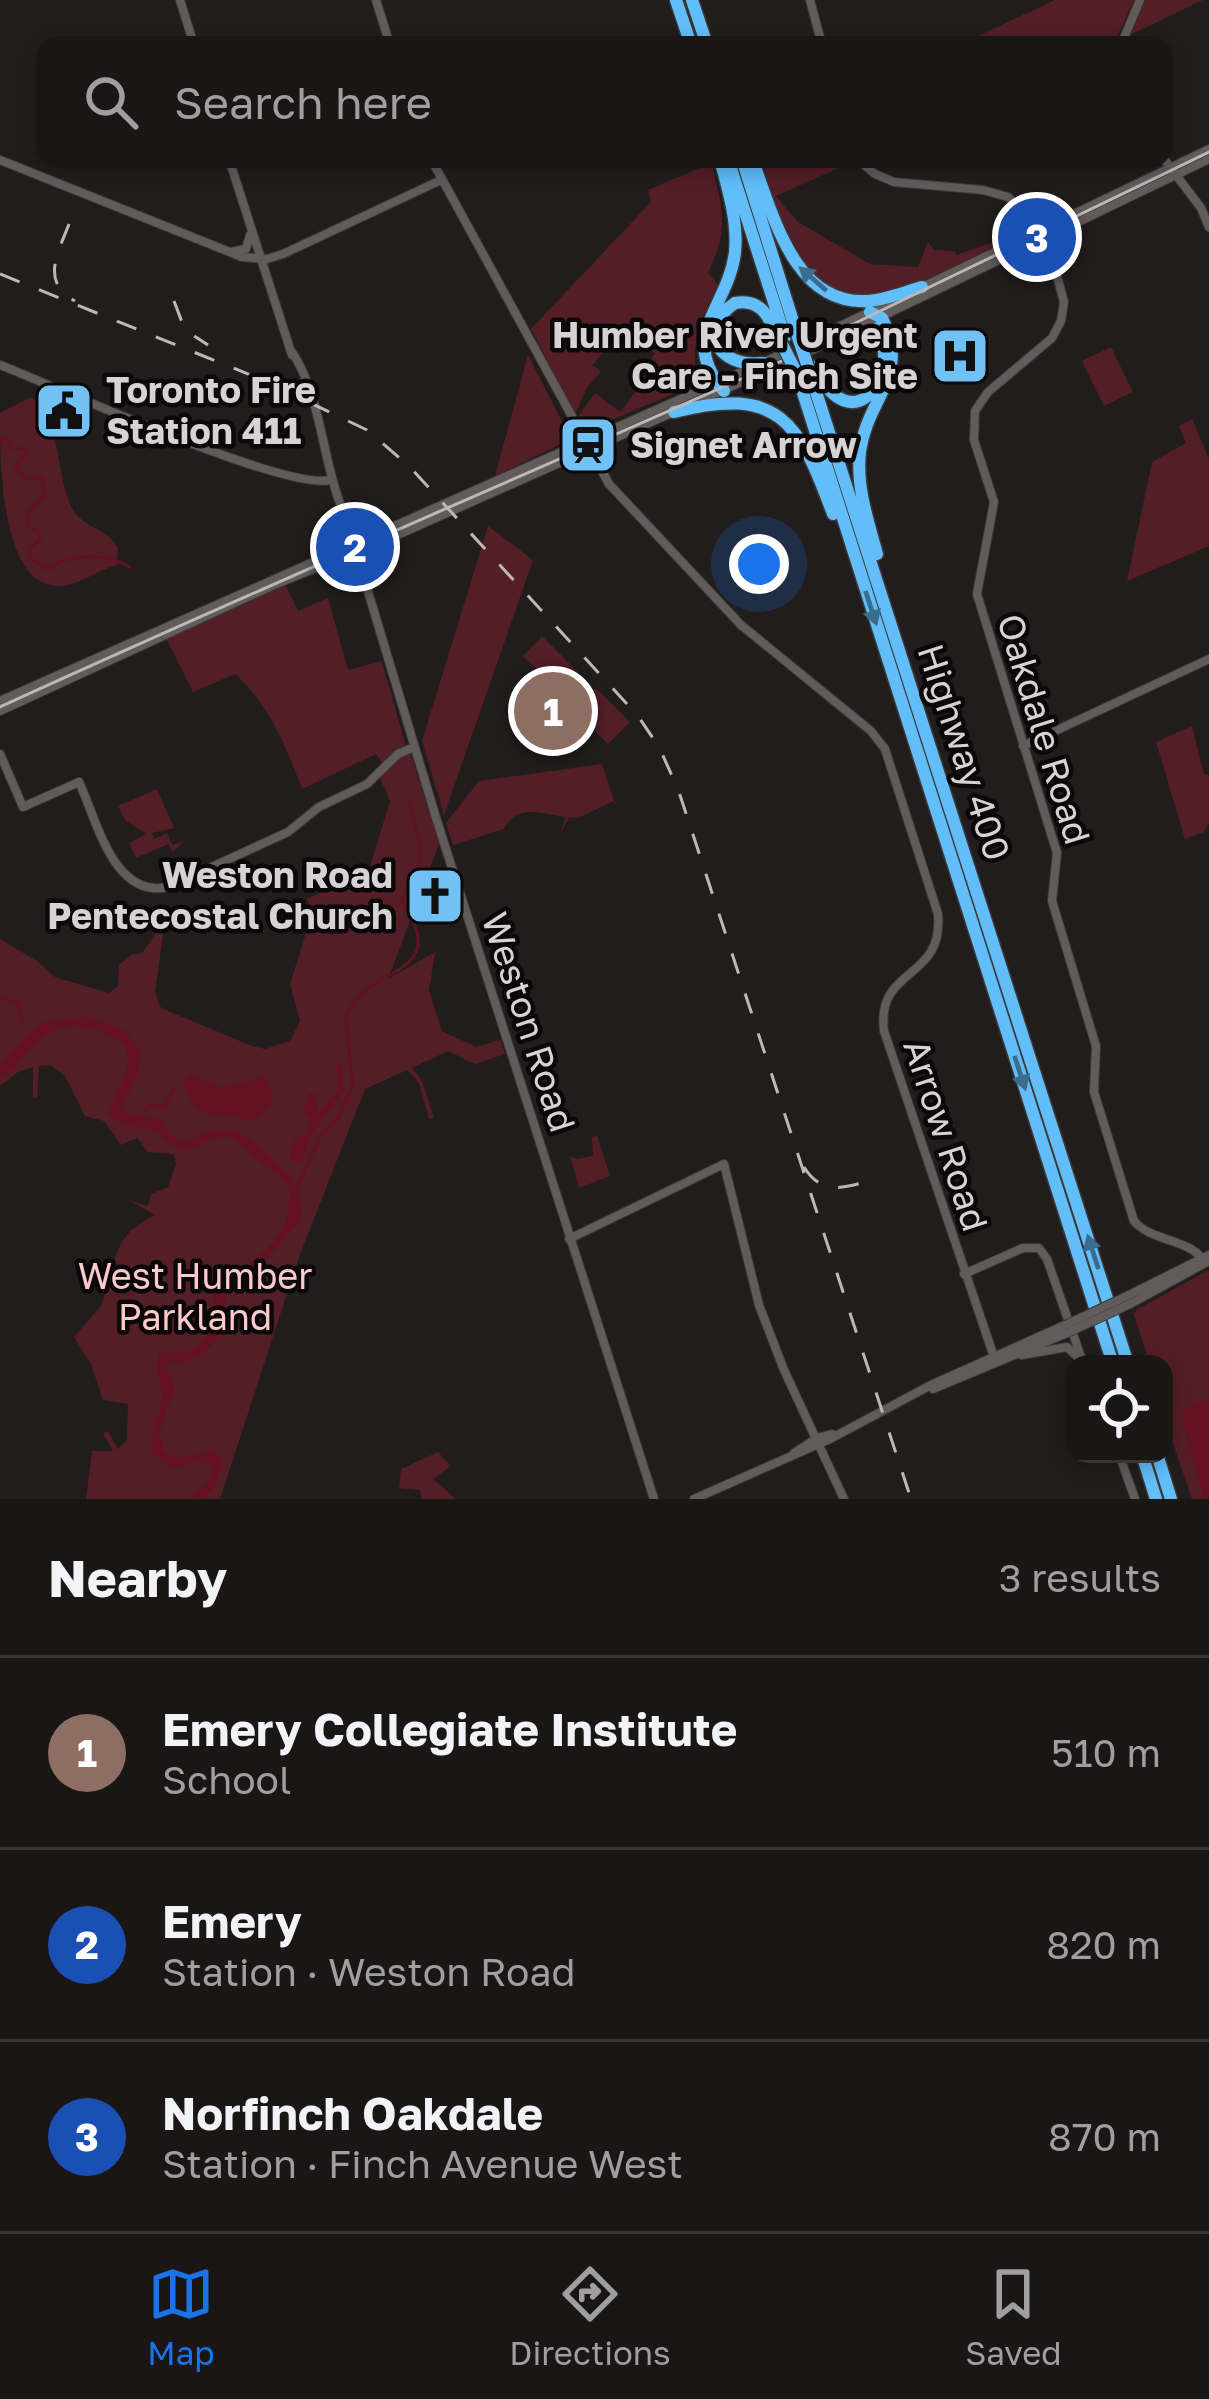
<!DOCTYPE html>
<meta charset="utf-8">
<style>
body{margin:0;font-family:"Golos Text",sans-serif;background:#272323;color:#f1f3f6}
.controls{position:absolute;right:36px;bottom:36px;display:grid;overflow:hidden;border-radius:24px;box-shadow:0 6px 18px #0003}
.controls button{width:108px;height:108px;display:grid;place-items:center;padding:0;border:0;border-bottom:3px solid #383535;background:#1a1616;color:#f1f3f6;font:60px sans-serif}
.you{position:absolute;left:759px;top:564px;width:42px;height:42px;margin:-30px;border:9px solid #fff;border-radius:50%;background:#1a73e8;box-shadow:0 0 0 18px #1a73e833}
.badge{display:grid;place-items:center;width:78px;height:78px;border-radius:50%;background:#1a73e8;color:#fff;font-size:39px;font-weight:700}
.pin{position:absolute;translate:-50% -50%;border:6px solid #fff;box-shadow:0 3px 12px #0006}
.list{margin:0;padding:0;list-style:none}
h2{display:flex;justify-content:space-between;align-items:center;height:156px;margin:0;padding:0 48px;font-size:51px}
h2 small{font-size:39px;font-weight:400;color:#9f9fa1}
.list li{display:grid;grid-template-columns:78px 1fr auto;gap:36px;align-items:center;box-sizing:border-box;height:192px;padding:0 48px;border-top:3px solid #383535}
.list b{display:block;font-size:45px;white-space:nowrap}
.list p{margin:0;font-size:39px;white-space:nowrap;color:#9f9fa1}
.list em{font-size:39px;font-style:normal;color:#9f9fa1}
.icon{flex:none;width:66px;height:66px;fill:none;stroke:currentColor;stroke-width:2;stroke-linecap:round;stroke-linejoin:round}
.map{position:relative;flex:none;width:1209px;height:1499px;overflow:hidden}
.search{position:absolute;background:#1a1616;box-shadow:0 6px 18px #0003;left:36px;right:36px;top:36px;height:132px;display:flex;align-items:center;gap:30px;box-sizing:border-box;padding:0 42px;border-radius:24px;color:#9f9fa1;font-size:45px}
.sheet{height:732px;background:#1a1616}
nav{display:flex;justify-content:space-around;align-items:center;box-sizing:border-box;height:168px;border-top:3px solid #383535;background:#1a1616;font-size:33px;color:#9f9fa1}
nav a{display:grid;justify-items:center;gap:6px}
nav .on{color:#1a73e8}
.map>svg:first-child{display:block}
</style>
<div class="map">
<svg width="1209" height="1499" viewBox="0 0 1209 1499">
<rect width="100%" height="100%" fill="#221d1d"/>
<!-- green -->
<path fill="#531e25" d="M1055,0H1134L1116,40L1105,45H959Z
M1142,0H1203L1128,36Z
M761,159H850L852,162L776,196L798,222L870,264L918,267L928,242L934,250L955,251L956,255L1023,232C977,253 901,301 851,297C830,296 811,278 799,262C777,232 774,193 761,159Z
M712,163C722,211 730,227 708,273L718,285C701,317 691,341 696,378L690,387L587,430L577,418L595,393L620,412L643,382L637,377L655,353L622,333L592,365L601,371L587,388L575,414L531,329L651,202L648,190Z
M1111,347L1133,392L1104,406L1082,361Z
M528,355L571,439L495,476Z
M31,397C62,422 55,468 70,504C81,529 104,526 118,547L117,565C97,570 76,588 55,586C0,581 0,459 0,413Z
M1192,419L1209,459V546L1127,581L1152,462L1186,443L1179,426Z
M488,526L533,560L444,815L422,741Z
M285,585L298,611L328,598L348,670L382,661L406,747L383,764L376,754L302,789C285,744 271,708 235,674L193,692L166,638Z
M542,636L578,672L559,691L523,656Z
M596,688L630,722L608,744L574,709Z
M1192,726L1204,775L1209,774V823L1204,832L1185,839L1156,742Z
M411,754L439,844L388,979L435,952L429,991L442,1031L476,1047L500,1040L505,1054L475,1064L448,1051L412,1068L422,1081L434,1118L429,1119L419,1083L407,1070L365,1089L299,1257L220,1499H86L92,1451H113L103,1433L108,1431L118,1449L127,1440L128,1404L103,1400L91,1364L74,1337L101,1306L112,1271L87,1263L113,1267C119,1240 130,1227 155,1215L128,1200L148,1206L151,1194L168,1187L176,1164L174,1154L148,1152L137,1138L121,1145L104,1121L85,1116L65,1076L50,1065L39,1066L37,1098L33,1097V1067L18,1072L0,1086V939L37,961L55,977L109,993L118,986L119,965L131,955L142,953L165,920L155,992L161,1008L252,1046L265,1049L290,1041L300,1021L290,984L313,911L307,899L369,870L390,801L380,778L396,759Z
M602,764L614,801L578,818L569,817L561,833L565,817C540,813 518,803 504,829L453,845L446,823L479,781Z
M157,789L174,828L152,833L154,839L167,833L172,845L185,841L172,852L169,844L136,858L129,843L146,834L125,820L118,806Z
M597,1135L610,1176L579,1188L570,1156L577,1159L593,1156L592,1138Z
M1209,1270V1499H1192L1164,1417V1364H1150L1133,1312L1136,1313V1310Z
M438,1452L451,1466L433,1479L456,1499H421L420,1490L399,1488L401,1469Z"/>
<!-- water -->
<path fill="#641222" d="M88,1016L125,1031L140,1051L137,1076L120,1112L161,1120L170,1135L185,1143L211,1129L237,1130C268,1157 305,1174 301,1220L255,1272L227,1292C224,1303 224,1325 221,1332C212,1350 189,1367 171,1361L165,1366L174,1389L159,1434L165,1453L181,1458L212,1451L224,1460L213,1488L201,1499H189L207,1483L213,1465L194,1461C175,1472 168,1469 153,1453C148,1427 157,1428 161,1405C165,1386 153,1374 159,1354C169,1351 181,1355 189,1351C218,1337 209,1311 216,1287C255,1259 298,1237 288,1184L232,1138C208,1133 204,1148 185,1149C168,1149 166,1134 153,1130C136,1125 121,1127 108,1114C117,1089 135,1071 124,1043C85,1022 61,1015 29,1051C19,1062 15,1072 0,1077V1064L43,1022Z
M342,1065L344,1091L312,1134L300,1163L289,1160L295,1139L307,1133L310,1120L304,1111L309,1093H316L318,1114L338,1089L336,1066Z
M191,1075L222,1088L264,1077L272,1090V1103L252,1122C212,1106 200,1130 183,1082Z
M1206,1399L1209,1404V1499L1203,1497L1180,1411Z"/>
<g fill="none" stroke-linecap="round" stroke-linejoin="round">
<!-- stream -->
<path stroke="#641222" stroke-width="3" d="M0,442L5,438L11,440L10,448H24L26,454L15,467L26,479L42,477L44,496L27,512L28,524L39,532L41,538L30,549V557L48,570C68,553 107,553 130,567
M0,997L18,1003L23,1023
M139,1117L149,1105L164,1106L174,1089
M297,1187L319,1139L338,1118L353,1086L346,1019C361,963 457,980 401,901L419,869L421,850L409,801"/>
<!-- tertiary casing -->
<g stroke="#3c3839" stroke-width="10">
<path id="tertiary" d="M376,0L390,45
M810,0L822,45
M1121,45L1140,0
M431,159L609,484L741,625L871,731L885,749L938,914C944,982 876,965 884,1031L995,1360
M857,159L875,174L894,182L983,190L1008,197L1026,215L1057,276L1064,302L1061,321L1052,338L988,392L975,411L974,440L994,502L977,594L1057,853L1052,901L1096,1046L1094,1092L1134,1221C1153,1243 1188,1237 1205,1262
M1164,159L1201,208L1209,227
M0,160L242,257L267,259L283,254L441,180
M0,365C59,388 285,491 330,480
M1023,746L1209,659
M0,754L23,807L79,782C97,820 113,899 168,887L288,832L319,807L367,784L398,754L414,747
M569,1239L724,1164L759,1305L784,1370L844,1499
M964,1274L1023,1248H1039L1047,1259L1082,1360
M1119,1454L1135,1499"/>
</g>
<!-- secondary casing -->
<g stroke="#3c3839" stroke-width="10">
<path id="secondary" d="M180,0L194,45
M229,159L292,355
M231,252L246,249L250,235
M918,289L1209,149
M809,341L894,300
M812,350L1209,159
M292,352C321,396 322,458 341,506C350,526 363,546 361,568L437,821L654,1499
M692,404L784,363
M344,514L357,565L361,568
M0,701L782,354
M0,711L276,584L393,537L678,410
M1127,1296L1209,1255
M1130,1304L1209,1261
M1022,1355L1067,1347L1082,1361
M933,1389L1067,1333
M794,1453L817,1438L832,1434
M694,1499L830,1439L931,1385L1065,1325"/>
</g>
<!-- motorway casing -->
<g stroke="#3c3839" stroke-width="15">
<path id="motorway" d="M676,0L691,45
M692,0L707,45
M720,159C728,189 738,221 735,252C729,306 677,337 724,391
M728,159L785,337
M742,159L797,334
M752,159C773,213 793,305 867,301C886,300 904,292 922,287
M870,312L882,318C911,377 867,397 860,452C856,487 868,521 877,554
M763,363C717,368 696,329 735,303C761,298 769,317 779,338
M815,367C850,443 902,379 878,328
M809,370L1128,1364
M797,374L1113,1364
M674,412C780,385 799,422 833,514
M1142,1454L1156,1499
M1157,1454L1171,1499"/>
</g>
<!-- tertiary -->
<use href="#tertiary" stroke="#615b5c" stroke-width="8"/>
<!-- secondary -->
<use href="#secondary" stroke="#615b5c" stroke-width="8"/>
<!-- motorway -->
<use href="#motorway" stroke="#61bef9" stroke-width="12"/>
<!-- tram -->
<path stroke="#bcb8b8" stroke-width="3" d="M810,345L1209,152
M0,707C260,588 523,476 784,360"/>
<!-- rail -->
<path stroke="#bcb8b8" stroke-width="3" stroke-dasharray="21 21" stroke-linecap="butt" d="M69,224C58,253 40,282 75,301
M0,274L258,378L367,430L410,467L638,716L659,747L678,789L911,1499
M174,301L185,330L208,345
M804,1167C822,1196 844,1188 872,1180"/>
<!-- secondary-bridge casing -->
<g stroke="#3c3839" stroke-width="10" stroke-linecap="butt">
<path id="secondary-bridge" d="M1065,1325L1127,1296
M1067,1333L1130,1304"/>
</g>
<!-- motorway-bridge casing -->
<g stroke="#3c3839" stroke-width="15" stroke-linecap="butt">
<path id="motorway-bridge" d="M797,334L809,370
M779,338L797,374"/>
</g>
<!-- secondary-bridge -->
<use href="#secondary-bridge" stroke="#615b5c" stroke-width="8"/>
<!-- motorway-bridge -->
<use href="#motorway-bridge" stroke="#61bef9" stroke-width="12"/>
</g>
<!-- one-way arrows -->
<defs><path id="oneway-solid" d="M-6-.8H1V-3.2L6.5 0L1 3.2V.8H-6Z" transform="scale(3)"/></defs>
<g fill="#3a6c8d">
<use href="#oneway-solid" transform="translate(813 279) rotate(-139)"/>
<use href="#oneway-solid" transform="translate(871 608) rotate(72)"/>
<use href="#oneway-solid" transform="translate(1020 1073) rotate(72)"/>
<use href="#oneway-solid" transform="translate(1093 1252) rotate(-108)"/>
</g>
<!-- icons -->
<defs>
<g id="hospital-square" transform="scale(3)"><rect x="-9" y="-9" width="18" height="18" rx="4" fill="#71c1f5" stroke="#0a0808"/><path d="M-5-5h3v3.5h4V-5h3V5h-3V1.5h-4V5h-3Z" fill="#111"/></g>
<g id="civic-square" transform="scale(3)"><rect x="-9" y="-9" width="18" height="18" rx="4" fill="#71c1f5" stroke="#0a0808"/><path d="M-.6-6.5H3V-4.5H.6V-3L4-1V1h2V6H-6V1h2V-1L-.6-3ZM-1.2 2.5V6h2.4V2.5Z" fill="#111"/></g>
<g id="station-square" transform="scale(3)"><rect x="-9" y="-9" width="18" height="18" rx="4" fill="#71c1f5" stroke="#0a0808"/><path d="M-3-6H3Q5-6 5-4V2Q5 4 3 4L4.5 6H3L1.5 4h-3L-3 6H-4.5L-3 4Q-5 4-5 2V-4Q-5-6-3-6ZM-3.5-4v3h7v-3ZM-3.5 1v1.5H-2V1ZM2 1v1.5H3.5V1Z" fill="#111"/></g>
<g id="church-square" transform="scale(3)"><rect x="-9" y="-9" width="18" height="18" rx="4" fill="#71c1f5" stroke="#0a0808"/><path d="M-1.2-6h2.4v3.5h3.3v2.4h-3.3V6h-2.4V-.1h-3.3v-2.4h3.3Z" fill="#111"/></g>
</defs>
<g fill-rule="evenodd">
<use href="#hospital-square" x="960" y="356"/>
<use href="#civic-square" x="64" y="411"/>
<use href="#station-square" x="588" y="445"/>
<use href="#church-square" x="435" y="896"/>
</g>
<g text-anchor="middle" stroke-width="9" stroke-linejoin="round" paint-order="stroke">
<!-- poi labels -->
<g font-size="36" font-weight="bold" fill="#d6d3d3" stroke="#0a0808" text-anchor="end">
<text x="918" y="348">Humber River Urgent<tspan x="918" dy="41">Care - Finch Site</tspan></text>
<text x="106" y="403" text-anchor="start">Toronto Fire<tspan x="106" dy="41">Station 411</tspan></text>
<text x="630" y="458" text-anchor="start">Signet Arrow</text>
<text x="393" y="888">Weston Road<tspan x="393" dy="41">Pentecostal Church</tspan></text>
</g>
<!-- street labels -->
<g font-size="36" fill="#d6d3d3" stroke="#0a0808">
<text transform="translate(1044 729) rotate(73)" y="13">Oakdale Road</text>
<text transform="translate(964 752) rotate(72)" y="13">Highway 400</text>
<text transform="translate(529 1022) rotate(72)" y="13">Weston Road</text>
<text transform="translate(946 1135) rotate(72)" y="13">Arrow Road</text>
</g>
<!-- park labels -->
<g font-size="36" fill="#fdcacc" stroke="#0a0808">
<text x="195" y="1289">West Humber<tspan x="195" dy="41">Parkland</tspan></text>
</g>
</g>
</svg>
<div class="controls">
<button><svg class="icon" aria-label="locate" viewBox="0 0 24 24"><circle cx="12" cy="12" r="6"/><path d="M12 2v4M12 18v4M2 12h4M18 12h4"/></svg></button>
</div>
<div class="you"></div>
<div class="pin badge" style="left:553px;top:711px;background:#8d6e63">1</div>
<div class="pin badge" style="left:355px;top:547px;background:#1a4fb4">2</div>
<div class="pin badge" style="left:1037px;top:237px;background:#1a4fb4">3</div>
<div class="search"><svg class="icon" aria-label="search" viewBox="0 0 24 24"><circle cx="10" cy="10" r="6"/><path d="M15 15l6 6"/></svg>Search here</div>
</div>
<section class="sheet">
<h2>Nearby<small>3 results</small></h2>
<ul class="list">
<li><span class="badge" style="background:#8d6e63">1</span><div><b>Emery Collegiate Institute</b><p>School</p></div><em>510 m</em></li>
<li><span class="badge" style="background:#1a4fb4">2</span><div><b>Emery</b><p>Station · Weston Road</p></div><em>820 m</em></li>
<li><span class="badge" style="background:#1a4fb4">3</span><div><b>Norfinch Oakdale</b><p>Station · Finch Avenue West</p></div><em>870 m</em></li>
</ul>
</section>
<nav>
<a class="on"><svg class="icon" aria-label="map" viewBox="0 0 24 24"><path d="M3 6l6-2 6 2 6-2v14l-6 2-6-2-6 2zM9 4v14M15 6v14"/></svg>Map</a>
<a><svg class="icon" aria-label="directions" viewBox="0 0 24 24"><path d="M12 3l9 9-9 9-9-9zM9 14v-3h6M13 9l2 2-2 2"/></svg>Directions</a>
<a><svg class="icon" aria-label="saved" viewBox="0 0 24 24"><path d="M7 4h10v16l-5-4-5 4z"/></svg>Saved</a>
</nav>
